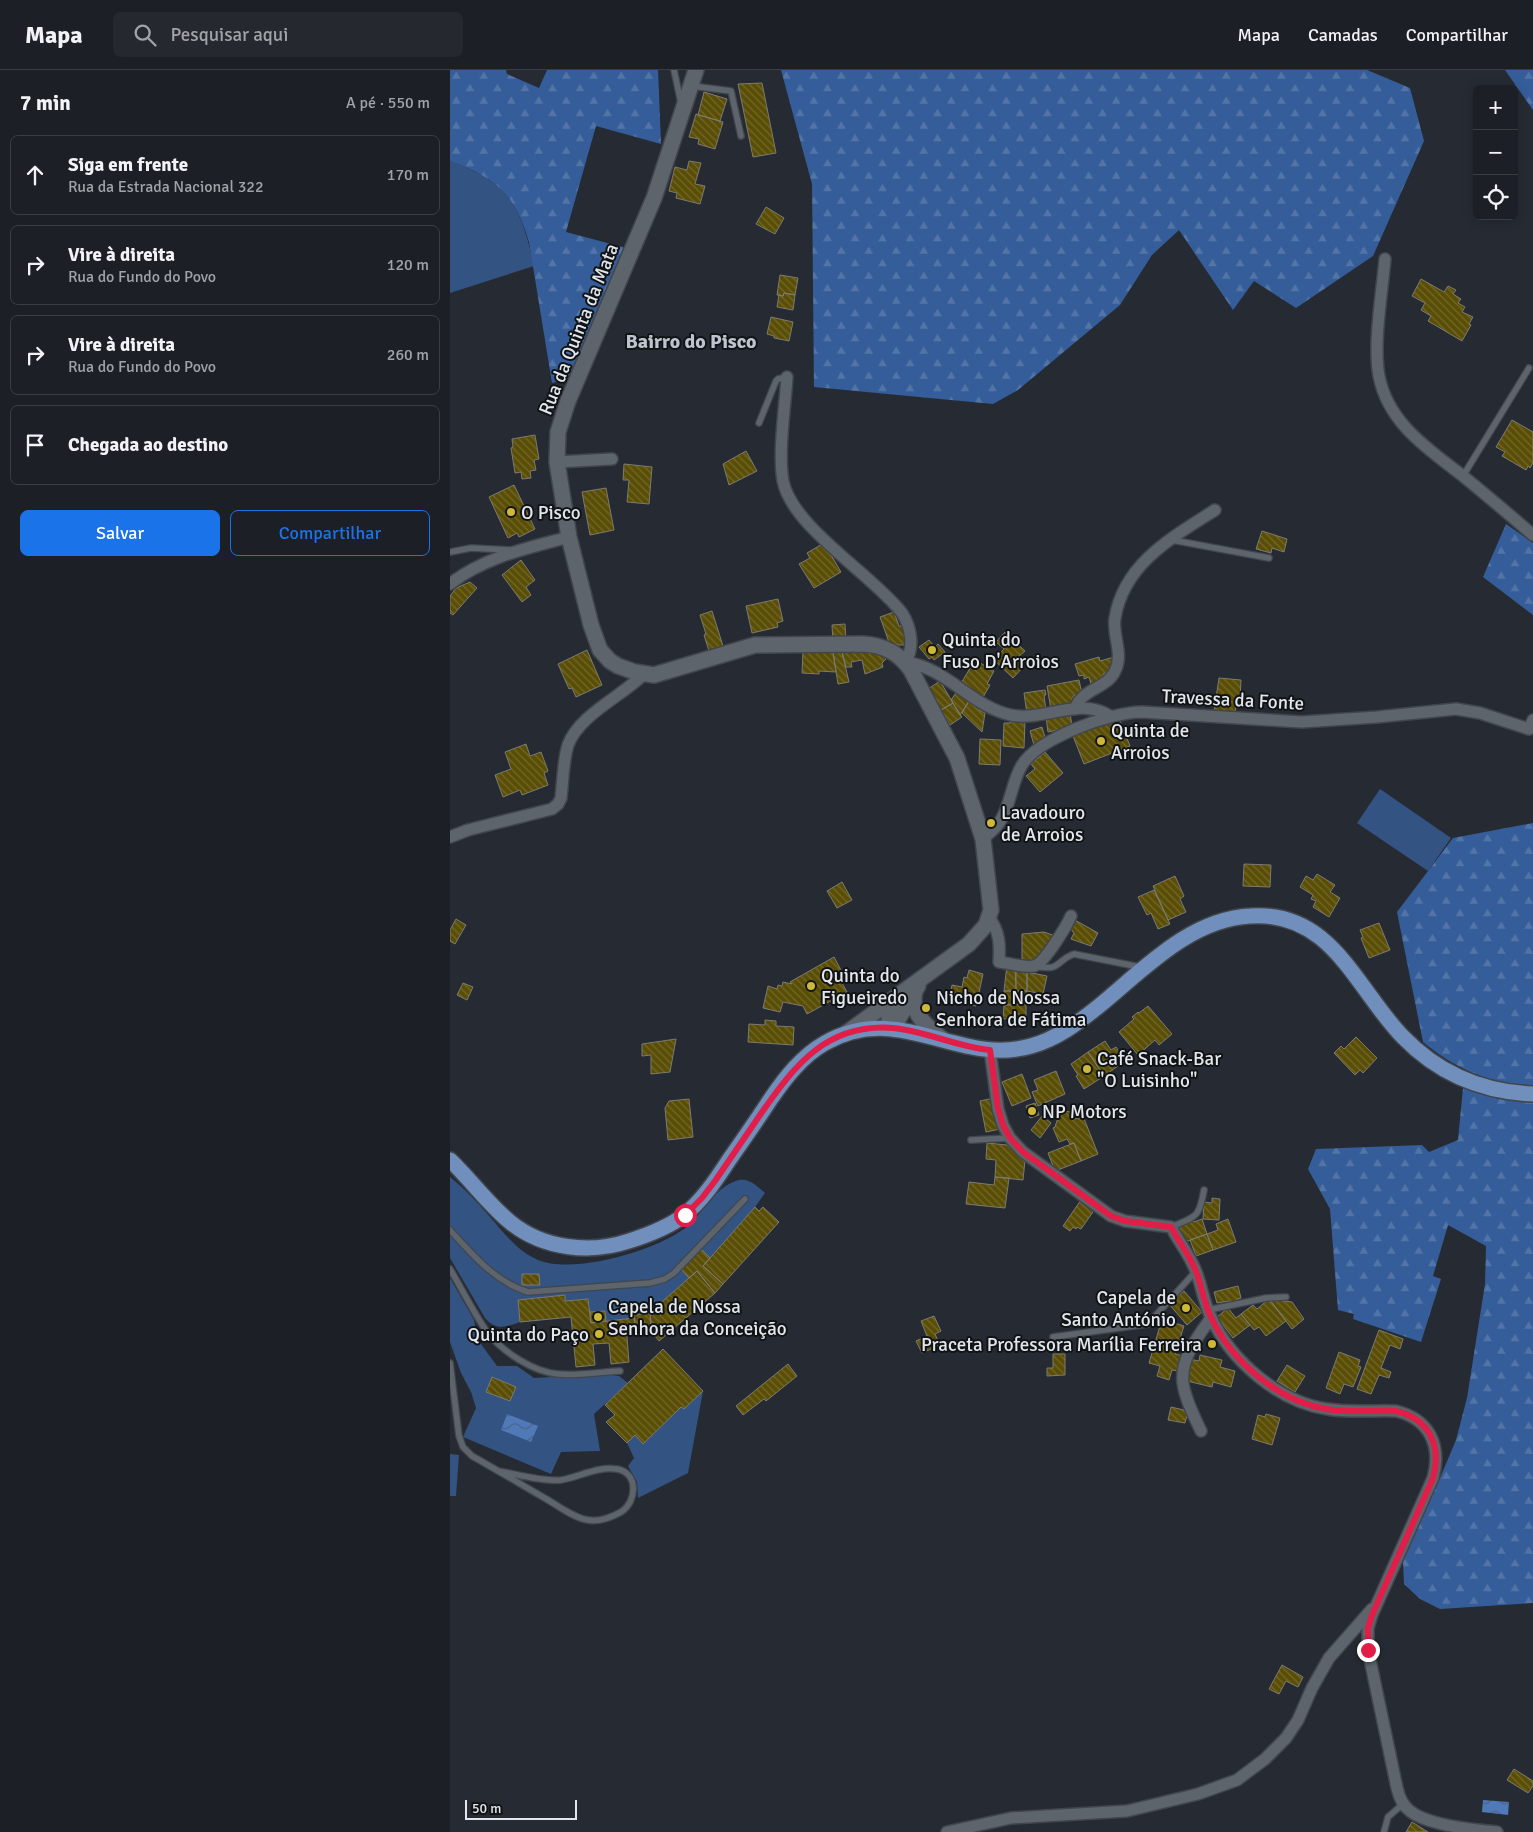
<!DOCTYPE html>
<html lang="pt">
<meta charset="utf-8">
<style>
body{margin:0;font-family:Signika,sans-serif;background:#25282e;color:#f1f3f6}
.controls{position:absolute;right:15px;top:15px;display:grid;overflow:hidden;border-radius:8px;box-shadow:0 2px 12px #0003}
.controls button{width:45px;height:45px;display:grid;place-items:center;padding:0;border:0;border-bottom:1px solid #3a3e43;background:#1c2026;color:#f1f3f6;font:25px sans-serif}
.scale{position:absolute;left:15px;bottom:12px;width:112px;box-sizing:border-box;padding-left:5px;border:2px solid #e3e6eb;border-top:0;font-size:14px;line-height:18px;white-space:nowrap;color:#e3e6eb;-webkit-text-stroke:4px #111417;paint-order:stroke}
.stop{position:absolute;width:15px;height:15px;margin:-11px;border:4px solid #e11d48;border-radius:50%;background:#fff}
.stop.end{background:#e11d48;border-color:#fff;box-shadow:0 1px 5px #0008}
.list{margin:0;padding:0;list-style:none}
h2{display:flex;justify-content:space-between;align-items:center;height:65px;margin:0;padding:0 20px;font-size:21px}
h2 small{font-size:16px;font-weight:400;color:#a0a3a7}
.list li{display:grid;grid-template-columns:32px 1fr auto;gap:15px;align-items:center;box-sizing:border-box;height:80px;margin:0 10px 10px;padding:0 10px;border:1px solid #3a3e43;border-radius:8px}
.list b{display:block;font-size:19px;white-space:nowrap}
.list p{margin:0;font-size:16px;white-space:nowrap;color:#a0a3a7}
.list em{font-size:16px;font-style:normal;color:#a0a3a7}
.actions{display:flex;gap:10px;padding:15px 20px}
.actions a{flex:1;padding:11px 0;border:1px solid #1a73e8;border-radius:8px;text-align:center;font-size:18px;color:#1a73e8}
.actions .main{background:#1a73e8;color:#fff}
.icon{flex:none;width:28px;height:28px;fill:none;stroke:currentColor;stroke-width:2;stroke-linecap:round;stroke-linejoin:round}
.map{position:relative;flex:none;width:1083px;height:1762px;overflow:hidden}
header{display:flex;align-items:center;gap:30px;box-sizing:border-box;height:70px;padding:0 25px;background:#1c2026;border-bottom:1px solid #3a3e43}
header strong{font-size:24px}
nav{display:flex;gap:28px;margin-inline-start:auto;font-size:18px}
.search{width:350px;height:45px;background:#25282e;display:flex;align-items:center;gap:12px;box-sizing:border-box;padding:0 18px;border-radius:8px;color:#a0a3a7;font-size:19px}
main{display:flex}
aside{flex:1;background:#1c2026}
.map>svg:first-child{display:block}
</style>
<header>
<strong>Mapa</strong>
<div class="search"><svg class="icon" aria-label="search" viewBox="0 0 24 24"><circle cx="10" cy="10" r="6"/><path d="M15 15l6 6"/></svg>Pesquisar aqui</div>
<nav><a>Mapa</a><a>Camadas</a><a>Compartilhar</a></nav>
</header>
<main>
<aside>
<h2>7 min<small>A pé · 550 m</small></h2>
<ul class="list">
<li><svg class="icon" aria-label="ahead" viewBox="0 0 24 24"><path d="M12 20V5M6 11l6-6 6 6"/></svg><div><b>Siga em frente</b><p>Rua da Estrada Nacional 322</p></div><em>170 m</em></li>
<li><svg class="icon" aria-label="right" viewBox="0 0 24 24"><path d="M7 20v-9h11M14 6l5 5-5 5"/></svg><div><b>Vire à direita</b><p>Rua do Fundo do Povo</p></div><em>120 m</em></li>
<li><svg class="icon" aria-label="right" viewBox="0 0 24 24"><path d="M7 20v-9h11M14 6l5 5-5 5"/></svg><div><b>Vire à direita</b><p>Rua do Fundo do Povo</p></div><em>260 m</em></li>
<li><svg class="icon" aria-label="arrive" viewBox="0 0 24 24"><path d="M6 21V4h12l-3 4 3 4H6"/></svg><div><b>Chegada ao destino</b></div></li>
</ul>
<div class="actions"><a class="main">Salvar</a><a>Compartilhar</a></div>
</aside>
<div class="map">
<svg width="1083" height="1762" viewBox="0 0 1083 1762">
<defs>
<pattern id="forest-firs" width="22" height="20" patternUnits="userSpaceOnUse" patternTransform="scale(1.25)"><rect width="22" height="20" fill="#355d99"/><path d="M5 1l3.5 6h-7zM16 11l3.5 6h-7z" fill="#5274a7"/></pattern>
<pattern id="water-waves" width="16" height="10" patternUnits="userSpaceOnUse" patternTransform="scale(1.25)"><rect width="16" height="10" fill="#4f79b7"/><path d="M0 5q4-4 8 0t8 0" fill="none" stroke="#4b648a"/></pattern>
<pattern id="building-back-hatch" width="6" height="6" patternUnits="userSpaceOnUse" patternTransform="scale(1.25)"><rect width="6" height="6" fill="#5a4e06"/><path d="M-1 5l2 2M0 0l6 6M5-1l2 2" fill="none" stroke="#72682a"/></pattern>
</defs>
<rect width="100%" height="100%" fill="#262b33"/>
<!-- green -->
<path fill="#335382" d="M0,91C60,113 71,136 84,196L0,223Z
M930,719L1001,768L978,801L907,753Z
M0,1107C15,1119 28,1133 40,1147C55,1164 67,1181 88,1190C124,1205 210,1180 239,1155C255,1140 266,1116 289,1110C300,1108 308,1117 315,1123L305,1137L260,1188L251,1179L231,1199L239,1208L198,1244L184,1245V1248L156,1251L155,1241L140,1242L138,1229L115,1231V1226L68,1230L70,1252C56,1257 46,1261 35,1248L0,1188Z
M0,1208L24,1250L28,1270L47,1296H67L84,1308L156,1304L169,1306L178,1313L144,1344L150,1381L111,1382L101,1404L13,1367L26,1338L21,1322L11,1303L0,1272Z
M253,1321L238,1403L188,1428L187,1412L178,1396L184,1388L177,1373L185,1365L193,1374L231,1337L234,1339Z
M0,1384L9,1385L6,1426H0Z"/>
<!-- forest -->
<path fill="url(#forest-firs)" d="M0,0H56L57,4L89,18L97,0H208L211,74L146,56L116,162L176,178L120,308L102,313L79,172C65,124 46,108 0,91Z
M331,0H917L960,18L974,71L923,186L846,238L804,211L783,240L729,160L702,185L670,235L568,320L543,334L364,317L362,114Z
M1055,0H1083V40Z
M1056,454L1083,473V545L1033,507Z
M1083,753V1015C1041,1015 1004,998 973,972L947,842L1003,768Z
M1013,1018L1049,1029L1083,1033V1533L990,1539L970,1529L954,1514L953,1491L963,1463L990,1408L1006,1370L1017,1328L1035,1214L1036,1176L998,1155L983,1206L991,1209L971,1272L903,1249L904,1244L888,1240L880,1139L858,1099L866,1079L972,1075L979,1082L1008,1070Z"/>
<!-- water -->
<path fill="url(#water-waves)" d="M57,1344L88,1356L81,1372L51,1360Z
M1033,1730L1059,1732L1058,1745L1032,1742Z"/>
<!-- building -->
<path fill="url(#building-back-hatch)" stroke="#7d7b71" d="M312,13L326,83L303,87L288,14Z
M254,22L277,29L270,51L248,45Z
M246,44L273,52L265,79L248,74L249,69L239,67Z
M239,91L251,93L245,114L255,116L250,134L226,128L227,123L219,121L225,97L237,100Z
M316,137L334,148L325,164L306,154Z
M330,205L348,208L345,225L334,223L333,226L327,225Z
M971,209L994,222L998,216L1006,220L1003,224L1011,229L1008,233L1015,237L1012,242L1023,247L1019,254L1021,255L1012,271L978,251L981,246L971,240L975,233L962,226Z
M334,223L345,225L343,240L327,237L329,225L333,226Z
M321,247L343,252L339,271L324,268V266L317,264Z
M1062,350L1083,362V393L1080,398L1078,396L1076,400L1052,386L1055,382L1046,377Z
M85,365L89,389L84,390L86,400L80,401L81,408L72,409L71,402L65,403L61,378L63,377L62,369Z
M296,381L307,401L279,415L273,394Z
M174,394L202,397L199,434L177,432L179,410H173Z
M64,415L85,459L69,467L67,463L58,468L39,427Z
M156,418L164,460L140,465L132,422Z
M812,461L837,469L834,482L822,478L821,483L806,479Z
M374,473L391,502L364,518L349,494L360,488L357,483Z
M71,490L85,510L76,517L81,525L72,532L52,505Z
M20,512L27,518L3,545L0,543V526L6,518Z
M328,529L333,551L327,553L328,557L302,563L296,536Z
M262,541L273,576L259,581L254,565L256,564L250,545Z
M444,542L449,556H453L458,575H440L430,547Z
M395,554L396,572L383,573L382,555Z
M555,562L575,581L566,589L574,596L563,608L544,590L554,579L546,572Z
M479,570L485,577L488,574L495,582L484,590L482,587L479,589L469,577Z
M137,580L152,615L126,627L122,618L119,619L108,594Z
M418,580L419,583L432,584L436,589L432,593L433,597L415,604L412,590L401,592L402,597H396L392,582Z
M353,581L383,582L386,602L369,601V604L352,603Z
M383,582H392L399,612L388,614Z
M649,587L650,591L664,587V601L653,604L655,611L641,614L639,607L634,609V605L629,606L625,594Z
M525,590L544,601L537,614L540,615L532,629L510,615Z
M769,608L791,610L790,629H788V637H786L785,643L764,641Z
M629,610L632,624L623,626L625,636L601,640L597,616Z
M490,611L503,633L491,640L478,619Z
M508,620L521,628L510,645L501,630Z
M595,620L596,625H594L596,641L577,644L574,623Z
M521,628L532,635L529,640L535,643L532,662L512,643Z
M503,633L512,647L500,655L491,640Z
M620,642L622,657L598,662L596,647Z
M669,648L680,676L634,694L623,666Z
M561,650L575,651L574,678L553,676L554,653H560Z
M592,657L596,671L584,675L580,661Z
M530,669L551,670L550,695L529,694Z
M76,674L80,686L91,682L98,701L94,703L98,715L72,725L70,720L53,727L45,705L61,699L55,682Z
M595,682L613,703L590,722L576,706L585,699L581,694Z
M794,794L821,795L820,817L793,816Z
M867,804L885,815L880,822L890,828L879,847L863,837L866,831L861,829L863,825L850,817L856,806L863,810Z
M725,806L734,826L730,829L736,842L718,850L703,816Z
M392,812L402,830L387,838L377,821Z
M704,820L720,854L708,859L701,843L697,845L688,827Z
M6,849L16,855L5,874L0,871V860Z
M623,849L648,863L641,876L621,869L624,863L619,857Z
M929,853L940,880L919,888L911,868L913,867L910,860Z
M594,862L608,867L587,893H572V864Z
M384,887L392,902L387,904L397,922L357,944L353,936L333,932L330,942L313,938L318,916L327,919L328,915L332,916L333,912L342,914L340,912Z
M557,895H565L566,921H554Z
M566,897H573V902H577V921H566Z
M519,900L533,904L526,936L499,929L502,915L512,917L514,907L517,908Z
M577,902L597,906L593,924L577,921Z
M13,913L23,917L17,930L7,925Z
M554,921H577L576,934L554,935Z
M576,934V947L553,949L554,935Z
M698,936L722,964L709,975L705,970L688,985L669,962L684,949L682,947L688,942L689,943Z
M315,950L326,951V956L344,957L343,975L298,972L299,954L315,955Z
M906,967L927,988L913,1003L910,1000L905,1005L884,983L891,976L894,979Z
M226,969L220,1002L201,1004V985L192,986V974Z
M655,971L661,980L666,977L675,991L654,1006L638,982Z
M638,982L654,1006L634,1019L626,1006L628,1005L621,994Z
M606,1001L615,1024L588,1036L582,1022L588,1020L584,1010Z
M572,1004L581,1028L562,1036L552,1012Z
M544,1028L550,1059L536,1062L530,1031Z
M239,1029L243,1067L218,1070L215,1038L219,1031Z
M585,1033L589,1045L580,1048L576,1036Z
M610,1041L622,1042V1050L633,1046L648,1084L631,1091L624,1073L620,1074L617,1069L609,1072L603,1058L605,1057Z
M592,1046L601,1053L590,1068L581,1060Z
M537,1073L557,1075L575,1090L573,1110L545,1107L546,1090L536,1089Z
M624,1073L631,1091L605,1101L598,1083Z
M545,1107L559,1108L555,1138L516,1134L519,1112L544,1115Z
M762,1128L770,1129L769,1150L753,1149L754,1132L762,1133Z
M631,1130L645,1139L631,1159L627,1157L626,1159L623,1157L620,1161L613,1156Z
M305,1137L309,1141L313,1137L329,1152L273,1214L253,1196Z
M743,1149L744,1152L752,1149L757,1164L735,1172L728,1154Z
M778,1149L786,1172L763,1180L757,1164L768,1160L766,1154Z
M757,1164L763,1180L746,1186L740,1170Z
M251,1179L260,1188L253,1196L273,1214L265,1223L247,1201L239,1208L231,1199Z
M247,1201L265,1223L209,1271L201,1261L200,1243L198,1244Z
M72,1204H89L90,1215H72Z
M788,1216L791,1228L787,1229L788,1232L780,1234L779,1231L767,1233L764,1222Z
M734,1221L752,1242L737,1255L719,1234Z
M115,1225V1231L138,1229L141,1253L184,1248L185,1255L176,1256L179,1292L161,1294L159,1273L143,1274L145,1295L126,1297L121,1247L70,1252L68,1230Z
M819,1229L836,1251L816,1266L809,1257L804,1260L791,1244L803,1235L807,1239Z
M819,1229L842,1232L854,1249L842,1259Z
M778,1238L786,1248L791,1244L800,1255L783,1268L767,1247Z
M155,1241L156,1251L141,1253L140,1242Z
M200,1243L202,1261L186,1262L184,1245Z
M484,1246L491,1261L485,1264L490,1275L472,1283L466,1271L477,1266L471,1251Z
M712,1249L734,1256L725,1284L733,1286L728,1301L722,1300L719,1310L707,1306L710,1296L699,1293Z
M929,1260L953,1269L950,1279L940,1275L931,1298L941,1302L939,1308L929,1305L921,1324L907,1319Z
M213,1279L253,1321L234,1339L231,1337L193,1374L185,1365L177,1373L156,1352L165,1345L155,1335Z
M889,1282L910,1290L908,1296L911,1297L903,1317L894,1314L890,1324L876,1318Z
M603,1284H615V1305L597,1306V1298H603Z
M750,1285L772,1290L770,1297L785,1301L781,1317L763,1312L762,1317L737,1311L739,1289L749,1291Z
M338,1294L347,1306L316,1331L314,1329L293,1345L286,1336Z
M837,1295L855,1306L845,1322L827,1311Z
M42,1307L66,1317L60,1331L36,1322Z
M721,1337L738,1341L735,1353L718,1350Z
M816,1344L830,1348L822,1375L802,1369L808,1345L815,1347Z
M832,1595L853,1607L848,1617L836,1611L829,1624L819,1619Z
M1064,1699L1083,1711V1716L1078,1723L1057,1710Z
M962,1752L978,1762H956Z"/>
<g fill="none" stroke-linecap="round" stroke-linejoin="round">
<!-- lane casing -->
<g stroke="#42464c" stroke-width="8">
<path id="lane" d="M224,0L231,33
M242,16L281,21L291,66
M309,353L326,311L328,309L337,307
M1013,406L1079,298
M722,470L819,488
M0,482L21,478L60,480
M586,896C611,902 606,890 624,884L690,897
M521,1070L560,1068
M721,1157C746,1146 749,1149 754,1120
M0,1160C22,1184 45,1212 78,1222L200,1213L215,1209L224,1203L295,1129
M0,1199C12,1219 23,1242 37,1262C53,1282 83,1302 108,1304C128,1306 150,1302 170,1301
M758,1240L816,1228L836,1227
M603,1267L698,1254L746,1201
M0,1293L9,1366L13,1377L22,1386C47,1400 72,1415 98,1430C110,1437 124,1448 138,1450C149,1452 162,1447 171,1442C187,1432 189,1403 167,1399C148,1396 129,1407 111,1410C93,1412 66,1404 48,1401
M934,1762L938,1747L953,1734"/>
</g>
<!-- street casing -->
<g stroke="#42464c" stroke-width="14">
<path id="street" d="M935,189C932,223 923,274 929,306C938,353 978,379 1013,406C1036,425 1060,445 1083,465
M337,307C335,337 328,382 333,411C342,457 423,505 452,543C461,557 465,578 455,592C496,597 522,637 561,645C593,652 630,626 660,646
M107,392L162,389
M0,514C34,487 78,478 119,467
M625,639C632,618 657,619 665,601C674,584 662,565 665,548C674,493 723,467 765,440
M0,767L18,760L102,739L108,734L111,728C113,711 113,691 118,675C129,645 172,626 194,604
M533,769C538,764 545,759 549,753C561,736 561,713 572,695C589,668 660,642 692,642L852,652L927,647L1006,639L1030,643L1079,659L1083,650
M539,848C550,861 550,876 549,892C560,893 574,898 584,896C594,894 617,855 621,846
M540,980L548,1039L553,1055L560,1068L573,1082L661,1146L675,1151L721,1157C729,1172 741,1187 747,1204C752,1218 754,1233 761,1247C781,1291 829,1332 877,1339C900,1343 923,1340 946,1341C979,1349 992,1375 983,1408L922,1545L918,1558V1580L947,1718C949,1727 952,1735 960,1741C977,1755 1024,1760 1047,1762
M751,1361C744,1346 735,1329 733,1313C730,1289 748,1266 761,1248
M497,1762L561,1748L677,1741L748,1724L787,1710L815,1689L836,1668L848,1650L862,1618L879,1588L922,1539"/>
</g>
<!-- secondary casing -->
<g stroke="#42464c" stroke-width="18">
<path id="secondary" d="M246,0L204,128L118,331L108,362L107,392L119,467L141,555L150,580L160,591L168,596L185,602L204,605L305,575L413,574C434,575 449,583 461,600L507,688L533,769L541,840L536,855L519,874L395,964
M465,922C459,943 478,957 492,969
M449,927C442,938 434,947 443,958L468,916"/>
</g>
<!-- primary casing -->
<g stroke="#42464c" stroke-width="18">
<path id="primary" d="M0,1090C21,1110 38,1134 60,1152C93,1179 140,1184 179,1171C198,1165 217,1158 233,1146C252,1131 266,1110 279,1090C293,1070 307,1050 320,1030C335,1008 352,986 375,973C450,930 509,997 581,976C607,969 629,952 649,936C693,900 740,849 800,846C882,840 906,919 953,967C988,1003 1033,1022 1083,1024"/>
</g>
<!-- lane -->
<use href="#lane" stroke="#5e646c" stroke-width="5.5"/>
<!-- street -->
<use href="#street" stroke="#5e646c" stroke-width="11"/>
<!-- secondary -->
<use href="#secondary" stroke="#5e646c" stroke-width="15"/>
<!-- primary -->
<use href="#primary" stroke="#718fbc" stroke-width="15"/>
</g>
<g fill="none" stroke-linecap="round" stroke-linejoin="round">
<!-- route -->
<path stroke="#e11d48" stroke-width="6" d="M235,1145L252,1128L265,1111C280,1089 295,1067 310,1045C344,996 376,953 443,958C476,961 507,977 540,980L548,1038L553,1055L560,1068L573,1082L661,1146L675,1151L721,1157C729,1172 741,1187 747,1204C752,1218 754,1233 761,1247C781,1291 829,1332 877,1339C900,1343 923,1340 946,1341C979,1349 992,1375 983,1408L922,1545L918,1558V1580"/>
</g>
<!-- markers -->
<g fill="#cfb837" stroke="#111417" stroke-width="2">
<circle cx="61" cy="442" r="5"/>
<circle cx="482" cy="580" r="5"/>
<circle cx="651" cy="671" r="5"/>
<circle cx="541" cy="753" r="5"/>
<circle cx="361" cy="916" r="5"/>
<circle cx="476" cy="938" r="5"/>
<circle cx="637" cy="999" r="5"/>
<circle cx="582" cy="1041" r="5"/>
<circle cx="736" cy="1238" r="5"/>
<circle cx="148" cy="1247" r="5"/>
<circle cx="149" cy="1264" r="5"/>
<circle cx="762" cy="1274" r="5"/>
</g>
<g text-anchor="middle" stroke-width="4" stroke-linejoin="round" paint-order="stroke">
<!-- street labels -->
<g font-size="19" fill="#e3e6eb" stroke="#111417">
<text transform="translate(128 259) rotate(-68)" y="7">Rua da Quinta da Mata</text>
<text transform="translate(783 629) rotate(3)" y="7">Travessa da Fonte</text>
</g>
<!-- poi labels -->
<g font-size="19" fill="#e3e6eb" stroke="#111417" text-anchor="start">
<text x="71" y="449">O Pisco</text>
<text x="492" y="576">Quinta do<tspan x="492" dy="22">Fuso D'Arroios</tspan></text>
<text x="661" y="667">Quinta de<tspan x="661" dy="22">Arroios</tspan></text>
<text x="551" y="749">Lavadouro<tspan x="551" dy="22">de Arroios</tspan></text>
<text x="371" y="912">Quinta do<tspan x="371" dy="22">Figueiredo</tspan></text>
<text x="486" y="934">Nicho de Nossa<tspan x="486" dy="22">Senhora de Fátima</tspan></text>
<text x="647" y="995">Café Snack-Bar<tspan x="647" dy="22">"O Luisinho"</tspan></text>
<text x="592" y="1048">NP Motors</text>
<text x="726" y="1234" text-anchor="end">Capela de<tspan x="726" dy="22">Santo António</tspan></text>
<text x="158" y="1243">Capela de Nossa<tspan x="158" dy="22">Senhora da Conceição</tspan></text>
<text x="139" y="1271" text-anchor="end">Quinta do Paço</text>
<text x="752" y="1281" text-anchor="end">Praceta Professora Marília Ferreira</text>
</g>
<!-- neighbourhood labels -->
<g font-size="20" font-weight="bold" fill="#bec4ce" stroke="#111417">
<text x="241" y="278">Bairro do Pisco</text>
</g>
</g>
</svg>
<div class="controls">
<button>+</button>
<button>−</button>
<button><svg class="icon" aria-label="locate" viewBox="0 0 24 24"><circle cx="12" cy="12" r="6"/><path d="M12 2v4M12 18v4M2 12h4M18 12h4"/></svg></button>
</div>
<div class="scale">50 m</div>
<div class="stop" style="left:235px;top:1145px"></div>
<div class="stop end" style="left:918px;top:1580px"></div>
</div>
</main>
